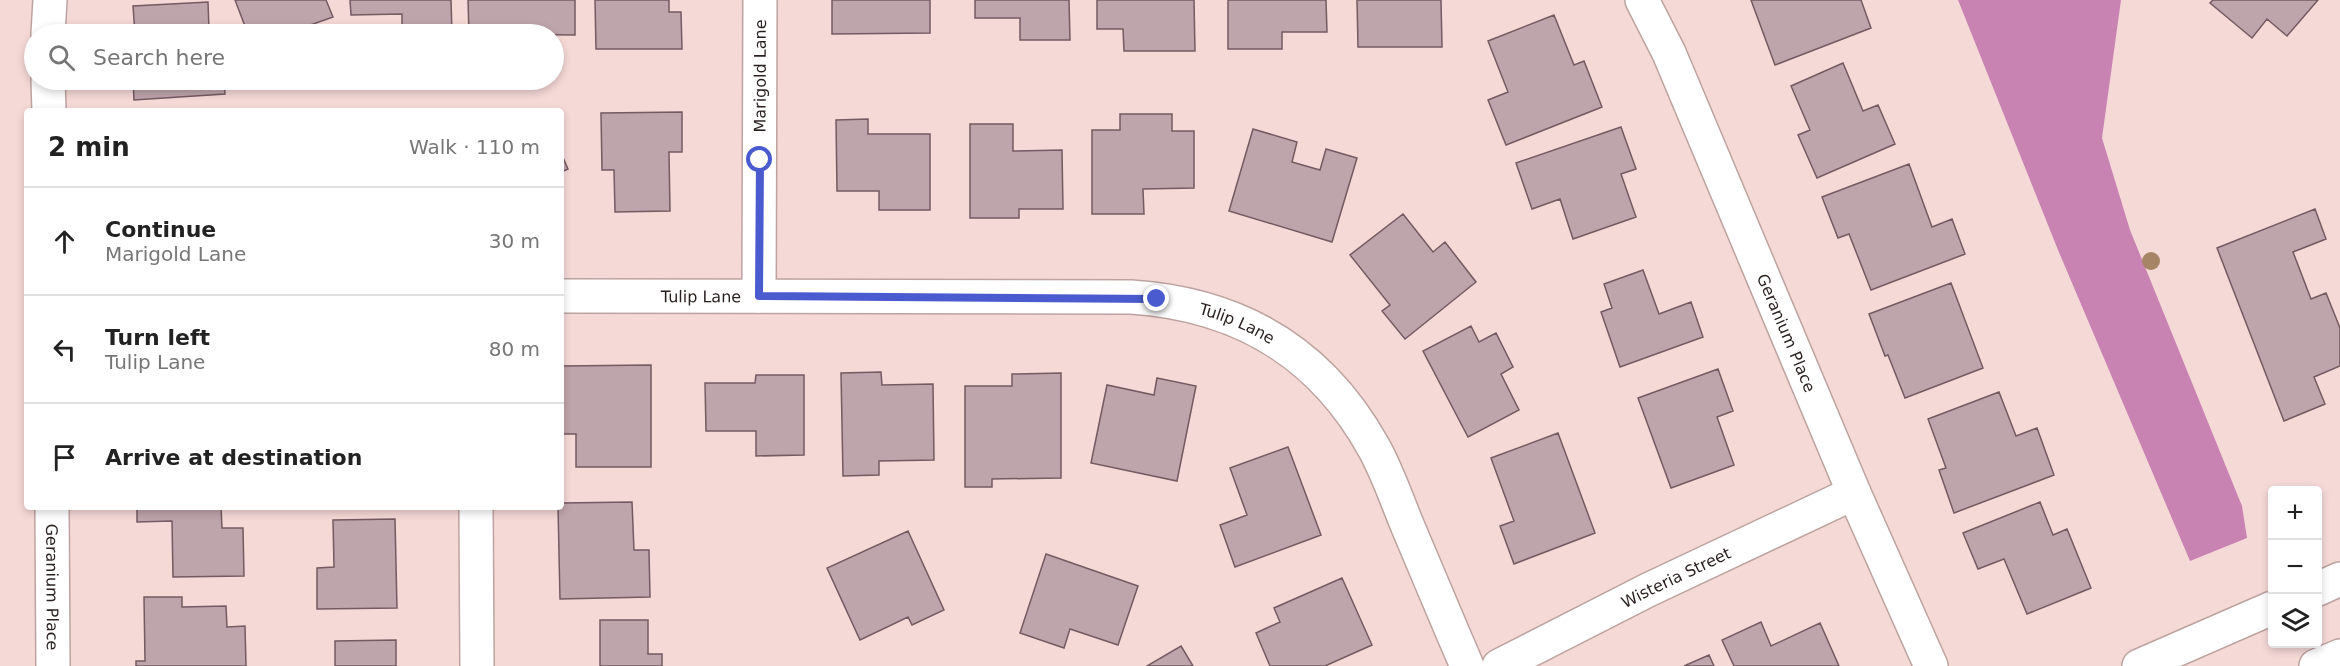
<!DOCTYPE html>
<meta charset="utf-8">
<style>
body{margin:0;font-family:"DejaVu Sans",sans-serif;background:#f6f6f6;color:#222}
.controls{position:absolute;right:18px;bottom:18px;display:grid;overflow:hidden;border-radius:6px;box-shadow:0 3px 9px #0003}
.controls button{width:54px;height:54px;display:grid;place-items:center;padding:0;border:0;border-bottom:2px solid #e0e0e0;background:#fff;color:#222;font:30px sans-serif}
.stop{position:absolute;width:18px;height:18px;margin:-14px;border:4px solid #4a5acf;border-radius:50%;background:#fff}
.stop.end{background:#4a5acf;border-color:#fff;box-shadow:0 2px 6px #0008}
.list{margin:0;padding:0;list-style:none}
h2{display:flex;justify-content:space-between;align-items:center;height:78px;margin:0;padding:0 24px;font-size:26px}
h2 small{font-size:20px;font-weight:400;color:#767676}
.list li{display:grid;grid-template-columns:39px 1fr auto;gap:18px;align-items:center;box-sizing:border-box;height:108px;padding:0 24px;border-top:2px solid #e0e0e0}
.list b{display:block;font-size:22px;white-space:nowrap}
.list p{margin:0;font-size:20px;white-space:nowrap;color:#767676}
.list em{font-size:20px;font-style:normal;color:#767676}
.icon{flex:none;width:33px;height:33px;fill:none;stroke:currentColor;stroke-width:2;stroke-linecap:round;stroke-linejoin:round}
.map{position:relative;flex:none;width:2340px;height:666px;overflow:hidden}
.search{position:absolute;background:#fff;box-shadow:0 3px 9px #0003;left:24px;top:24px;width:540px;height:66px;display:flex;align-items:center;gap:15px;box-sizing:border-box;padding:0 21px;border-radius:33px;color:#767676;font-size:22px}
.panel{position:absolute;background:#fff;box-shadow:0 3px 9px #0003;left:24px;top:108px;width:540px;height:402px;border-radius:6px}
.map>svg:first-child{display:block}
</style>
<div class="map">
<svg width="2340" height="666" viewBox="0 0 2340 666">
<rect width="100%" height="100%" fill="#f5d9d7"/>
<!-- water -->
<path fill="#c983b3" d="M1958,0H2121L2102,138L2130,230L2242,506L2247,538L2190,561L2058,250Z"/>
<!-- building -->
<path fill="#bea4ab" stroke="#735b61" stroke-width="1.5" d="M235,0H326L333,17L285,34H248Z
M350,0H451L452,34H402V14L351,15Z
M468,0H575V35L469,34Z
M595,0H669V12H681L682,49H596Z
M832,0H930V33L832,34Z
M975,0H1069L1070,40H1020V18H975Z
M1097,0H1194L1195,51H1124L1123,29H1097Z
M1228,0H1326L1327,32H1282V49H1228Z
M1357,0H1441L1442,47H1358Z
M1751,0H1861L1871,28L1775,65Z
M2213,0H2318L2287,36L2267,19L2252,38L2210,3Z
M208,2L209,30H221V34H135L133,6Z
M1554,15L1574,65L1584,61L1602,107L1506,145L1488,100L1508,92L1488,41Z
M1843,63L1863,111L1878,105L1895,144L1817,178L1798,135L1810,130L1791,86Z
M133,80H224L225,94L134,100Z
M682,112V152H669L670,211L615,212L614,170H602L601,113Z
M1120,114H1172V131H1194V188L1143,189L1144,214H1092V130H1120Z
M868,119V134H930V210H879V191H837L836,120Z
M970,124H1013V151L1062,150L1063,209H1019V218H970Z
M1621,127L1636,169L1621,174L1636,217L1573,239L1560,199L1532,209L1516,163Z
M1253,129L1297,142L1292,162L1320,170L1326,149L1357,158L1332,242L1229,211Z
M561,153L568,169L561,172Z
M1909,164L1932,227L1952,219L1965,254L1871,290L1849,234L1838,238L1822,197Z
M2315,209L2326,239L2293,252L2311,299L2326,293L2340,328V366L2314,377L2325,404L2284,421L2217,248Z
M1403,214L1433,252L1445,242L1476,282L1405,339L1382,311L1390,305L1350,255Z
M1643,270L1659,314L1691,302L1703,337L1620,367L1601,312L1612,308L1604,284Z
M1951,283L1983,368L1905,398L1888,355L1885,356L1869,314Z
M1471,326L1479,342L1496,333L1513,367L1501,374L1519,410L1468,437L1423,351Z
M651,365V467H576V434H562L561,366Z
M1718,369L1733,411L1717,417L1734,465L1671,488L1638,398Z
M881,372L882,385L933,384L934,460L879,461V475L843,476L841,373Z
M1061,373V478L992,479V487H965V386H1012V374Z
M756,375H804V455L756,456V431H706L705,383H755Z
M1157,378L1196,386L1177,481L1091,463L1107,385L1154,395Z
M1999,392L2016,436L2037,428L2054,475L1954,513L1939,470L1946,468L1928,419Z
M1558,433L1595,533L1514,564L1500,526L1514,521L1491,458Z
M1288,447L1321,535L1235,567L1220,525L1247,515L1230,468Z
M632,502L634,550H649L650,597L560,599L558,507H561V503Z
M2040,502L2053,535L2067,529L2091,588L2027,614L2004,559L1978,569L1963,533Z
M137,507H221L222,528H243L244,576L173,577L172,521L137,522Z
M395,519L397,608L317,609V568L334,567L333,520Z
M908,531L944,610L912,625L908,617L860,640L827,568Z
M1046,554L1138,586L1118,645L1070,629L1064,648L1020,633Z
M1342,578L1372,645L1325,666H1270L1256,633L1280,622L1274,608Z
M144,597H182V607L226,606L227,627L245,626L246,666H136V661H145Z
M600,620H648V654H662V666H600Z
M1761,622L1771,646L1820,623L1839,666H1734L1722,640Z
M396,640V666H335V641Z
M1181,646L1193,666H1147Z
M1709,655L1714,666H1684Z"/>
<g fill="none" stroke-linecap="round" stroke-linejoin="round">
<!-- minor casing -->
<g stroke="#bda3a0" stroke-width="36">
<g id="minor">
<path id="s1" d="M1642,0L1669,53L1854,493L1931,666"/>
<path d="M48,34L50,0"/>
<path d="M48,80L49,111"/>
<path id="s2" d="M561,296L1131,297C1239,304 1321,352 1374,448C1388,473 1397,501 1408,527C1428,574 1447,620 1467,666"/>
<path id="s3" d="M759,296L760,0"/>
<path id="s4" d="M52,507L53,666"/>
<path d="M476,507L477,666"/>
<path id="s5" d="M1499,666L1648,590L1854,493"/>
</g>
</g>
<!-- tertiary casing -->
<g stroke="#bda3a0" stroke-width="36">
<path id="tertiary" d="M2318,589L2340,579
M2139,666L2272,608
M2316,666L2340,656"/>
</g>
<!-- minor -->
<use href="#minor" stroke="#fff" stroke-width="33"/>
<!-- tertiary -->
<use href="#tertiary" stroke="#fff" stroke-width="33"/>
</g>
<!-- trees -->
<circle fill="#a68567" cx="2151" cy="261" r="9"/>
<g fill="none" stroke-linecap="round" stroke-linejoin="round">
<!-- route -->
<path stroke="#4a5acf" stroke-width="8" d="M760,160L759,296L1157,299"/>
</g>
<g text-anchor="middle" stroke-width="4.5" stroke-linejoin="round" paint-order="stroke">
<!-- street labels -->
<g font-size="16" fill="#291f1e" stroke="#fff">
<text dy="6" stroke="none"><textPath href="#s3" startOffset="220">Marigold Lane</textPath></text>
<text dy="6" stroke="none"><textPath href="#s2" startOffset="140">Tulip Lane</textPath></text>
<text dy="6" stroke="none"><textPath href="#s2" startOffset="680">Tulip Lane</textPath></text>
<text dy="6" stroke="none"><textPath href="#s1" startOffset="363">Geranium Place</textPath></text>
<text dy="6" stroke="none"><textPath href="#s5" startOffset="198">Wisteria Street</textPath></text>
<text dy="6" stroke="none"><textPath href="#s4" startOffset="80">Geranium Place</textPath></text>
</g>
</g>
</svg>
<div class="controls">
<button>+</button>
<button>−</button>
<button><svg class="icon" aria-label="layers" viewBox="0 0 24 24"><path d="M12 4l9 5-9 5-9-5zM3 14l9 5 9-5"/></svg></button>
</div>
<div class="stop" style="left:760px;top:160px"></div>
<div class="stop end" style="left:1157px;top:299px"></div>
<div class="search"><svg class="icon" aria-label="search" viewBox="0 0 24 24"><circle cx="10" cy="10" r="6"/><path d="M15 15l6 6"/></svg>Search here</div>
<section class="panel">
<h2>2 min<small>Walk · 110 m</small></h2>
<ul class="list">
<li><svg class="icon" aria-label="ahead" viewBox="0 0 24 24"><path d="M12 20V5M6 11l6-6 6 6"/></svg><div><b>Continue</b><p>Marigold Lane</p></div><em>30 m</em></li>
<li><svg class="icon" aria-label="left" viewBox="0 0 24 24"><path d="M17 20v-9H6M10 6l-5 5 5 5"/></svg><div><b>Turn left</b><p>Tulip Lane</p></div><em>80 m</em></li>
<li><svg class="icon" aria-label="arrive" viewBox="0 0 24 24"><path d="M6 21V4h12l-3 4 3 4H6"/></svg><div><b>Arrive at destination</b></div></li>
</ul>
</section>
</div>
